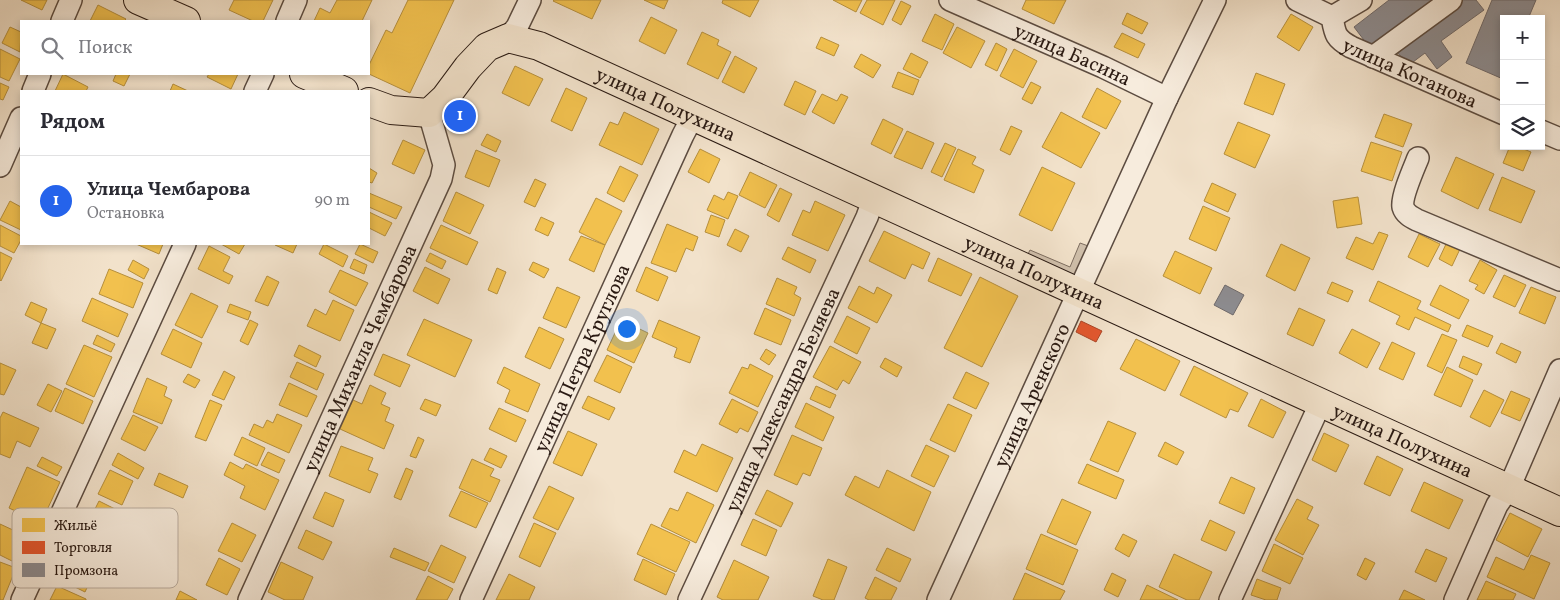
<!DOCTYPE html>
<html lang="ru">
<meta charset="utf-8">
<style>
body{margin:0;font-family:Vollkorn,serif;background:#f2f2f3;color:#2b2b33}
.controls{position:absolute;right:15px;top:15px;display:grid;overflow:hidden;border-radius:0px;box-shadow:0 2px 8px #0003}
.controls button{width:45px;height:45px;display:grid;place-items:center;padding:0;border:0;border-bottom:1px solid #e1e1e2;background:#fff;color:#2b2b33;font:25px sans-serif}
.you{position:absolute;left:626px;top:328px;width:18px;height:18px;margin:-12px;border:4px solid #fff;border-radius:50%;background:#1a73e8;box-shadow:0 0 0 8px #1a73e833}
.badge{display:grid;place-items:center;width:32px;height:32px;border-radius:50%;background:#2563eb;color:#fff;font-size:16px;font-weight:700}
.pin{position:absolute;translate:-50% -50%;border:2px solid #fff;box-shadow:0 1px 5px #0006}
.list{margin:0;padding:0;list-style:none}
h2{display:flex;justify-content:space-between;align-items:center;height:65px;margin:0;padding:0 20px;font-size:21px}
h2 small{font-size:16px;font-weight:400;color:#7c7c81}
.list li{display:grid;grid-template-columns:32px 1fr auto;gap:15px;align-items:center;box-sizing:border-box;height:90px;padding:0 20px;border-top:1px solid #e1e1e2}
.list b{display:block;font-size:19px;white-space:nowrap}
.list p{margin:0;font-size:16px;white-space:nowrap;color:#7c7c81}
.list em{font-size:16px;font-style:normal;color:#7c7c81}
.icon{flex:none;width:28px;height:28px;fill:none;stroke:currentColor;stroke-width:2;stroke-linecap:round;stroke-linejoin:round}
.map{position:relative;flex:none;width:1560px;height:600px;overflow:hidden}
.search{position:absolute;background:#fff;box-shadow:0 2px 8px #0003;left:20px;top:20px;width:350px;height:55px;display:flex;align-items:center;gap:12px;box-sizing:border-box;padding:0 18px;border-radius:0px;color:#7c7c81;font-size:19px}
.panel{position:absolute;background:#fff;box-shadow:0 2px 8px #0003;left:20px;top:90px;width:350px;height:155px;border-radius:0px}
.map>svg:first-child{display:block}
</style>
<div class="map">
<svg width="1560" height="600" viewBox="0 0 1560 600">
<rect width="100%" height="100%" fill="#f2e2cb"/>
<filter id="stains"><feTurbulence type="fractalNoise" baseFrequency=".004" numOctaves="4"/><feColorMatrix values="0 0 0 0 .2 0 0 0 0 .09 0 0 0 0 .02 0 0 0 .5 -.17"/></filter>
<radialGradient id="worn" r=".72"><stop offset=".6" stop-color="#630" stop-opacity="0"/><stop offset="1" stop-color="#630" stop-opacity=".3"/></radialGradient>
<!-- green -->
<path fill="#d0c0ac" stroke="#7d6d60" d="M1080,243L1091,247L1078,278L1027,256L1030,250L1070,267Z"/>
<!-- homes -->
<path fill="#f2c14e" stroke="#b68f3c" d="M21,0H47L42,10Z
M234,0H273L263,21H253L229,10Z
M337,0H372L362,21H314L320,8L330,13Z
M408,0H454L410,93L369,74V65L386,30L392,33Z
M554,0H601L592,19L553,1Z
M644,0H668L664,9Z
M723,0H759L750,17L722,3Z
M833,0H862L856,12Z
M867,0H895L883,25L860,13Z
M1026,0H1066L1054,24L1022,9Z
M901,1L911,6L901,25L892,20Z
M98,5L126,19L124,21H90Z
M1127,13L1148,23L1142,34L1122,24Z
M935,14L954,24L942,50L922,41Z
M1291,14L1313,27L1299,51L1277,37Z
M651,17L677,30L665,54L639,41Z
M10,27L21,32L20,52L2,43Z
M957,27L985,41L971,68L943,53Z
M702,32L719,40L717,45L731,52L718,79L687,64Z
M1122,33L1145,44L1138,58L1114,47Z
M821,37L839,45L834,56L816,48Z
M996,43L1007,49L997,71L985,65Z
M0,49L20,59L9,81L0,77Z
M1014,49L1037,61L1023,88L1000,76Z
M911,53L928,62L920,78L903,69Z
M861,54L881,65L873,78L854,67Z
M735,56L757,68L744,93L722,82Z
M515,66L543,79L529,106L502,93Z
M898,72L919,80L913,95L892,87Z
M1256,73L1285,84L1273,115L1244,104Z
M63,74L88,87L86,91H55Z
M116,74H130L124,86L113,81Z
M209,74H238L231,89L207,77Z
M795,81L816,91L805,115L784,105Z
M1031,82L1041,87L1032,104L1022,99Z
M0,83L9,87L3,100L0,99Z
M173,84L188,91H170Z
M566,88L587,98L572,131L551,121Z
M1097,88L1121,101L1106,129L1082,117Z
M822,94L837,101L841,94L848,97L834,124L812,112Z
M624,112L659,129L642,165L599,145L610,122L618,125Z
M1061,112L1100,133L1081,168L1042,147Z
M1384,114L1412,124L1403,147L1375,137Z
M883,119L903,129L891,154L871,144Z
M1238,122L1270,135L1255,168L1224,154Z
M1011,126L1022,131L1010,155L1000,150Z
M907,131L934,143L922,169L894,157Z
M487,134L501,141L496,152L481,145Z
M403,140L425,150L414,174L392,164Z
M1371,142L1402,152L1392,181L1361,171Z
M945,143L956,148L942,177L931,172Z
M1510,146H1516L1531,152L1523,171L1503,163Z
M700,149L720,159L709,183L688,172Z
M958,149L976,157L972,164L984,170L974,193L944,180Z
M476,150L500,160L489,187L465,177Z
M1456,157L1494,174L1478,209L1441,191Z
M620,166L638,175L624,202L607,193Z
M1042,167L1075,183L1052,231L1019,215Z
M369,168L377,173L372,183L369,182Z
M750,172L777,185L765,208L739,195Z
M1502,177L1535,191L1521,223L1489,210Z
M535,179L546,184L535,207L524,202Z
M1212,183L1236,194L1228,212L1204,201Z
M780,188L792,194L779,222L767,215Z
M456,192L484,205L470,234L443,221Z
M728,192L738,196L728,219L707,210L714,195L724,200Z
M369,193L402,207L396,219L369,207Z
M1358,197L1362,224L1337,228L1333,201Z
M596,198L622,211L605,245L579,232Z
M10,201L21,207V230L0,220Z
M815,201L845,215L828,251L792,235L803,210L810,213Z
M1203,206L1230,218L1216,251L1189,239Z
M369,212L392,223L385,236L369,228Z
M711,215L725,220L719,237L705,232Z
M541,217L554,223L548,236L535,230Z
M667,224L698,237L693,251L686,248L676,272L651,263Z
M0,225L21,236V240L14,253L0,246Z
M441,225L478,242L467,265L430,248Z
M735,229L749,236L741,252L727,245Z
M884,231L930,253L923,269L912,264L905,279L869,261Z
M1379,232L1388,235L1373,270L1346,258L1356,237L1373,244Z
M1419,234L1440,244L1428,267L1408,257Z
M581,236L605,245L594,272L569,260Z
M1447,242L1460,249L1452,266L1439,259Z
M136,244H163L159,254Z
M221,244H245L239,254Z
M276,244H297L293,253L275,245Z
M324,244L348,256L343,267L319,254Z
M360,244L378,252L373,263L355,254Z
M1281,244L1310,258L1295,291L1266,276Z
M209,246L230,257L223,271L233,276L229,284L198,269Z
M788,247L816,260L810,273L782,259Z
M1175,251L1212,268L1200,294L1163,276Z
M0,252L12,258L1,281L0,280Z
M430,253L446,261L442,269L426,261Z
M938,258L972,274L961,296L928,281Z
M354,259L367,265L364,274L350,268Z
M133,260L149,269L144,279L128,270Z
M1480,260L1497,270L1484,294L1475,289L1478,285L1469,281Z
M533,262L549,269L544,278L529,270Z
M425,267L450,279L438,304L413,291Z
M646,267L668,277L658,301L636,291Z
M497,268L506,272L497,294L488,290Z
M109,269L143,283L133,308L99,294Z
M340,270L368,283L356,306L329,292Z
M1504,275L1526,285L1515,307L1493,297Z
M267,276L279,282L268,306L255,301Z
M980,277L1018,296L982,367L944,348Z
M777,278L797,287L794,294L801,298L794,316L766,304Z
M1378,281L1421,301L1417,309L1451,325L1448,332L1415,317L1409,330L1396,324L1400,316L1369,301Z
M1332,282L1353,291L1348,302L1327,293Z
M1440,285L1469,300L1459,319L1430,305Z
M859,286L874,294L877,287L892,295L877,323L848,308Z
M557,287L580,297L566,328L543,318Z
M1531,287L1556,297L1545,324L1519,313Z
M191,293L218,306L202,338L175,325Z
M92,298L128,314L118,337L82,321Z
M333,300L354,310L340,341L307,326L315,309L326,315Z
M31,302L47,309L41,323L25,315Z
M230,304L251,312L248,320L227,312Z
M765,308L791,320L781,345L754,334Z
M1299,308L1325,320L1313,346L1287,334Z
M847,316L870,328L857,354L834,342Z
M424,319L472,340L455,377L407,355Z
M250,320L258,324L248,345L240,341Z
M621,320L648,333L634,363L607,350Z
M659,320L700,337L690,363L674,357L677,348L652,337Z
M41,323L56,329L47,349L32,343Z
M1467,325L1493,336L1488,347L1462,336Z
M539,327L564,339L550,369L525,357Z
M173,329L202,343L191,368L161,354Z
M1352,329L1380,343L1367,368L1339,353Z
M1442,334L1457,340L1442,373L1427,366Z
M97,335L115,344L111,352L93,344Z
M1136,339L1180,361L1165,391L1120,369Z
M1392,342L1415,353L1403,380L1379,369Z
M1501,343L1521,352L1516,363L1496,353Z
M84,345L112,357L94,397L66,384Z
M299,345L321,356L316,367L294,356Z
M830,346L861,362L849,384L843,380L837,390L813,377Z
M766,349L776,355L769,365L760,359Z
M383,354L410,365L400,387L374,375Z
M607,355L632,367L620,393L594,381Z
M1463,356L1482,364L1477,375L1459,367Z
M885,358L902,367L897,377L880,367Z
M297,362L324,374L317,390L290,377Z
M0,363L16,370L4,395L0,394Z
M750,364L773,376L758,407L729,393L742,367L748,369Z
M1194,366L1248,393L1238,412L1230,409L1226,418L1180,395Z
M504,367L540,384L528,412L505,402L510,390L497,383Z
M1447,367L1473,380L1461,407L1434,395Z
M224,371L235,377L224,400L212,395Z
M966,372L989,383L976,409L953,398Z
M188,374L200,380L195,388L183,382Z
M147,378L167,387L164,396L172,400L162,424L133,412Z
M289,383L317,396L307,417L279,405Z
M48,384L62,391L51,412L37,405Z
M370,385L386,393L381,404L390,408L385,421L394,425L384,449L340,429L353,400L362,404Z
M816,386L836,395L830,408L810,399Z
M65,388L93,401L83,424L55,411Z
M1484,390L1504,400L1490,427L1470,417Z
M1511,391L1530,399L1520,421L1501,413Z
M588,396L615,408L609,420L582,408Z
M425,399L441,405L436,416L420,409Z
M732,399L758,412L748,432L740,428L737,433L719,424Z
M1261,399L1286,412L1273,438L1248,426Z
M210,400L222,405L206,441L195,437Z
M806,403L834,417L823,441L795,427Z
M948,404L972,415L955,452L930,440Z
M499,408L526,420L516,442L489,429Z
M3,412L39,428L30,447L17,441L10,458L0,454V418Z
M277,414L302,425L289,453L249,435L254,424L263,428L267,420L273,423Z
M133,415L158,427L145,451L121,439Z
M1108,421L1136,433L1118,472L1090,460Z
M568,431L597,444L582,476L553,463Z
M1324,433L1349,445L1336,472L1312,460Z
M792,435L822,448L810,476L803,473L797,485L774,475Z
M242,437L265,448L257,466L234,455Z
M418,437L424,440L416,458L410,456Z
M1165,442L1184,452L1177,465L1158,456Z
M702,444L733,458L717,492L674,472L684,450L696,456Z
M926,445L949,456L934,487L911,476Z
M341,446L373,458L368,470L378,474L370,493L329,476Z
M490,448L507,456L501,468L484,460Z
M268,452L285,460L279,473L261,465Z
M118,453L144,468L138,479L112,465Z
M1377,456L1403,469L1390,496L1364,484Z
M42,457L62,467L57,476L37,466Z
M472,459L494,469L490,476L500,480L490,502L459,488Z
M230,462L243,469L246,464L279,480L265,510L240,498L245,486L224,475Z
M1087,464L1124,480L1116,499L1078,483Z
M27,467L60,482L41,523L9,508Z
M406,468L413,471L401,500L394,497Z
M110,470L133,481L122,505L98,494Z
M887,470L931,492L914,531L845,495L855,476L879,488Z
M159,473L188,486L183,498L154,485Z
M1231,477L1255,488L1244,514L1219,503Z
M1424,482L1463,500L1449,529L1411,511Z
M549,486L574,498L558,530L533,518Z
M767,490L793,503L781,527L755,514Z
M461,491L488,503L476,528L449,516Z
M325,492L344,500L333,527L313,518Z
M687,492L714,505L696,543L661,526L670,508L678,511Z
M1062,499L1091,512L1076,545L1047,532Z
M1297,499L1313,507L1307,519L1319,525L1303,555L1275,540Z
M99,501L121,512L106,544L83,533Z
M1510,513L1542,529L1528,557L1496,540Z
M753,519L777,530L766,556L741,545Z
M1210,520L1235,532L1226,551L1201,540Z
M232,523L256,535L242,562L218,551Z
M534,523L556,533L540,567L519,557Z
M0,524L28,537L16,563L0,555Z
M651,524L690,542L676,572L637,554Z
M306,530L332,542L323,560L298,548Z
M1041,534L1078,550L1063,585L1026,569Z
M1123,534L1137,541L1129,557L1115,549Z
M1274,544L1303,558L1290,584L1262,571Z
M441,545L466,557L454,583L428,571Z
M394,548L429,563L425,571L390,557Z
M887,548L911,559L900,582L876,570Z
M1426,549L1447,558L1436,582L1415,572Z
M73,554L97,566L85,592L61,580Z
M1174,554L1212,572L1199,600H1187L1159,587Z
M1531,555L1550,563L1534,599L1487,577L1496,557L1524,570Z
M219,558L240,569L227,595L206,585Z
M1365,558L1375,563L1366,580L1357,575Z
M643,559L675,574L666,595L634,580Z
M828,559L847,567L834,600H823L813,596Z
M734,560L769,577L758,600H723L717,597Z
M0,562L16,568L3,600H0Z
M281,562L313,577L303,600H285L268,592Z
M1025,573L1065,591L1060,600H1013Z
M1112,573L1126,580L1118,597L1104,590Z
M509,574L535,587L529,600H496Z
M428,576L453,589L447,600H416Z
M875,577L897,588L891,600H869L865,598Z
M1257,579L1281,588L1277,600H1266L1251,595Z
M1486,581L1516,594L1513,600H1477Z
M1147,585L1178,600H1140Z
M57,586L86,599V600H50Z
M1404,590L1425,600H1399Z
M180,591L197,600H176Z"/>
<!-- shops -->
<path fill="#e4572e" stroke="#ac4526" d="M1081,321L1102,331L1096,342L1076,332Z"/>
<!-- industry -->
<path fill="#8d8d92" stroke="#6f6a6c" d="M1389,0H1432L1370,48L1354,27Z
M1462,0H1476L1484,10L1441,41L1452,57L1437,69L1425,53L1409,65L1396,51Z
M1492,0H1536L1528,19H1504L1503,79L1466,63Z
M1225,285L1244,295L1233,315L1214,305Z"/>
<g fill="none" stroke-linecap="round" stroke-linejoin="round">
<!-- minor casing -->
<g stroke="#5c4c41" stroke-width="24">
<g id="minor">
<path id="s1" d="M950,0L1103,67L1167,98"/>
<path id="s2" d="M1297,0L1332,17C1335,34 1335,38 1351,47L1504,114"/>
<path d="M1332,17L1361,0"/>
<path d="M62,21L71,0"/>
<path d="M287,21L296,0"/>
<path d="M508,38L517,27L530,0"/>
<path d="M1373,57L1451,0"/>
<path d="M33,91L40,74"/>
<path d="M255,91L263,74"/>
<path d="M1541,131L1560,139"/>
<path d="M1418,158C1414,168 1401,197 1403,207C1405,214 1411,217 1417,220L1560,280"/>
<path d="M0,166L21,118"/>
<path d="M22,600L185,244"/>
<path id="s3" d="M249,600L441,179L444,165L429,113"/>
<path id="s4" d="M471,600L683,135L693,116"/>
<path id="s5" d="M689,600L867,217L874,198"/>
<path id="s6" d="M938,600L1167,98L1215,0"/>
<path d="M1230,600L1321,402"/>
<path d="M1455,600L1497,505L1509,488L1560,370"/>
</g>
</g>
<!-- major casing -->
<g stroke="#2a1a13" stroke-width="30">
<g id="major">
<path d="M138,0L186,21"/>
<path d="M304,74L344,91"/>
<path id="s7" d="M369,102L391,110L429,113L445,98L468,67L487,47L508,38L539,46L1560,512"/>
</g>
</g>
<!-- minor -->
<use href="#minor" stroke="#f7ecdd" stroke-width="21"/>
<!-- major -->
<use href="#major" stroke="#f2e2cb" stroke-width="28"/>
</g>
<g text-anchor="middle" stroke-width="5" stroke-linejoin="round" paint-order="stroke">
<!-- street labels -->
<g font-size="20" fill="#2a1a13" stroke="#f7ecdd">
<text dy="7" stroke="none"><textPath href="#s1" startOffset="134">улица Басина</textPath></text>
<text dy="7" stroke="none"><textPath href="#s2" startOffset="141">улица Коганова</textPath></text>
<text dy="7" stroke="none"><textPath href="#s7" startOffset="344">улица Полухина</textPath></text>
<text dy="7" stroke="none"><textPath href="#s7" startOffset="749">улица Полухина</textPath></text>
<text dy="7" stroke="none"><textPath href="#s3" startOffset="266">улица Михаила Чембарова</textPath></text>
<text dy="7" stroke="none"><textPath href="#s4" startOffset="266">улица Петра Круглова</textPath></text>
<text dy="7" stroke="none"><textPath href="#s6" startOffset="225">улица Аренского</textPath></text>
<text dy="7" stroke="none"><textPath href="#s5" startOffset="221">улица Александра Беляева</textPath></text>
<text dy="7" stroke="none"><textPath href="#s7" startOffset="1154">улица Полухина</textPath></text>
</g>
</g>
<!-- legend -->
<rect x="12" y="508" width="166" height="80" rx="8" fill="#f7ecdd" stroke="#baada0" stroke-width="1"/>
<rect x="22" y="518" width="23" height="14" fill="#f2c14e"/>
<rect x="22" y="541" width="23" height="13" fill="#e4572e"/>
<rect x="22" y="563" width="23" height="14" fill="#8d8d92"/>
<g font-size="14" fill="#2a1a13">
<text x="54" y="530">Жильё</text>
<text x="54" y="552">Торговля</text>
<text x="54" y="575">Промзона</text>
</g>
<rect width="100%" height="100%" filter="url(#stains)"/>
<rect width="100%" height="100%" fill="url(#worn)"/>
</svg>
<div class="controls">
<button>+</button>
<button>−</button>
<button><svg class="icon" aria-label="layers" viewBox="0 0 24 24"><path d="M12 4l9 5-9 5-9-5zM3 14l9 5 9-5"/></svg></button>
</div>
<div class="you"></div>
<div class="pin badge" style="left:460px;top:116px">1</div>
<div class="search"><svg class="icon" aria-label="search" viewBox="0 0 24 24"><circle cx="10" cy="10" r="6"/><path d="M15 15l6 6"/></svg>Поиск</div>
<section class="panel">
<h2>Рядом<small></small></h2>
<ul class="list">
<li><span class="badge">1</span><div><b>Улица Чембарова</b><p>Остановка</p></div><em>90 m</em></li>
</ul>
</section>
</div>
